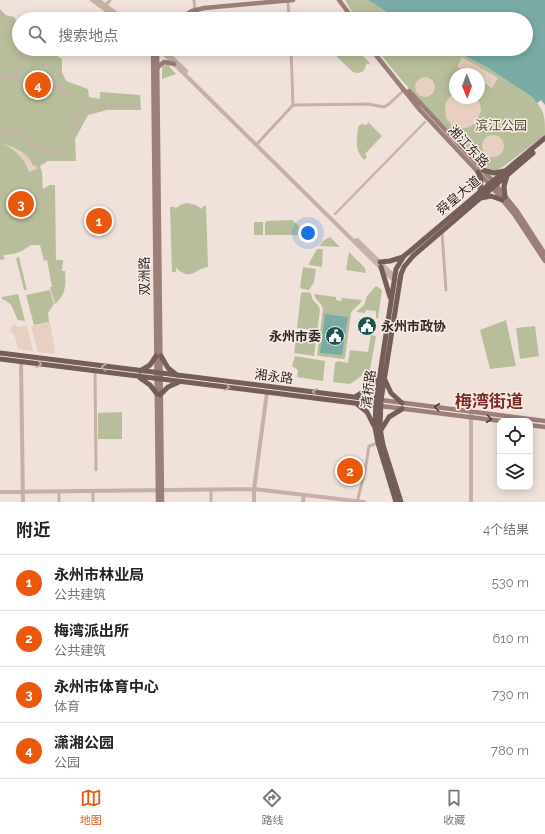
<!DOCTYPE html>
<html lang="zh">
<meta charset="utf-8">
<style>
body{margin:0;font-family:Raleway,"Noto Sans SC",sans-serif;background:#f6f6f6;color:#222}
.controls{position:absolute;right:12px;bottom:12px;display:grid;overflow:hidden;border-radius:8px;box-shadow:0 2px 10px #0003}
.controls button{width:36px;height:36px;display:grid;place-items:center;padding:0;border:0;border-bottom:1px solid #e0e0e0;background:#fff;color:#222;font:20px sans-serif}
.compass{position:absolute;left:449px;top:68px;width:36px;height:36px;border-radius:50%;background:#fff;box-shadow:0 2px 10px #0003;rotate:179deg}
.you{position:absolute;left:308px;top:233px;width:14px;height:14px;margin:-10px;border:3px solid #fff;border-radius:50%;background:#1a73e8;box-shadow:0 0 0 6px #1a73e833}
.badge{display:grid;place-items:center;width:26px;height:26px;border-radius:50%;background:#ea580c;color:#fff;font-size:13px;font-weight:700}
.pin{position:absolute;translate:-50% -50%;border:2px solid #fff;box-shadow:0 1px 4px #0006}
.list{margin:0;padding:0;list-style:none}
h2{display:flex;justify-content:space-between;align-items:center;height:52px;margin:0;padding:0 16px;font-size:17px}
h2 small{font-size:13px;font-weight:400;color:#767676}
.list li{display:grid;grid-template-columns:26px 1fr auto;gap:12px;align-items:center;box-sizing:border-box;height:56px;padding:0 16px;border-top:1px solid #e0e0e0}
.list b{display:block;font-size:15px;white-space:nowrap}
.list p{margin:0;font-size:13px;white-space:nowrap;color:#767676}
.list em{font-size:13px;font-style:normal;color:#767676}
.icon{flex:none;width:22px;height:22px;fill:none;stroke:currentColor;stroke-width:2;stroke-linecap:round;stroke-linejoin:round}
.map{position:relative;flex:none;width:545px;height:502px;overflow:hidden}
.search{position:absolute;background:#fff;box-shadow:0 2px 10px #0003;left:12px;right:12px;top:12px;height:44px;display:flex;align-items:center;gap:10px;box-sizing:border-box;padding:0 14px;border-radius:22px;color:#767676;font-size:15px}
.sheet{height:276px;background:#fff}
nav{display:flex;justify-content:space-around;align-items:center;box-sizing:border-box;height:56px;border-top:1px solid #e0e0e0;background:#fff;font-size:11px;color:#767676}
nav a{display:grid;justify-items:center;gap:2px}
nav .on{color:#ea580c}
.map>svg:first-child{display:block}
</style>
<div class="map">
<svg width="545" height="502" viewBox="0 0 545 502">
<rect width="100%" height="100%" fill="#f0e2da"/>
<!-- green -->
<path fill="#b8be9b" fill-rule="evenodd" d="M345,0H368L398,19H356Z
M0,9L5,15L14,17L19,24V49L56,50L57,56L62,59V72L66,81L88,89L89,97L100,99V92L140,95L141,110H107L88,115L75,139L76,161H48L40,166L42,172L43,189L50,185H55L56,260H63L62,271H65C66,285 66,295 55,304L50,287H52L47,260L44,261L40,245H31L22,251H21L14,254L3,255L5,259L0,260Z
M336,49H356L370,63L368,65L366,63C366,71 361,75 353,72L337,57Z
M377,49H451L485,66L532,97C545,112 545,115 545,135L504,166L495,171L487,168C449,130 409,93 377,49ZM455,74H479V98H455Z
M164,65H168L176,74L162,79V67Z
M368,122L382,136L365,154L367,157L364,160C354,149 357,140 358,127L361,124L367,125Z
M187,203L196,205L202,209L203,206H206L208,267C195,268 192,282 176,268V272H172L170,207H175V209L180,205Z
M292,220L299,226V235H265V223L267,221Z
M254,222H263V235H254Z
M330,237L340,247L319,246L324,240Z
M317,249H323L322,267L308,265Z
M349,252L365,268L366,273L346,270Z
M19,257L27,290H24L16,258Z
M303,267L316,269L314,282L309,290L302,289L300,287Z
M376,286L382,290L378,318H376V311L366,310L365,313L356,312L364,305L367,296Z
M50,290L54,304L48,313L49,322L34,325L26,295Z
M303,292L311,293C312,304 318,301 320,310L314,356L294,353L297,332L315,334V330L297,328L301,293Z
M18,294L25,321L18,320C12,310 15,304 2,299V297Z
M314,294L336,297V300L341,301L342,298L362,300C360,306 354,307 351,313L345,358L344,359L319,356L317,355L323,309C321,302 315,300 314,294Z
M506,320L516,366L490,369L480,330Z
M535,326L539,356L520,359L516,328Z
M371,335L376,336L370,370L350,384L333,382L335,363L338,361L348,363L350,350L368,352Z
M295,356L325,361L323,381L297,377L298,370L292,366Z
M122,412V439H98V413Z"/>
<!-- plaza -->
<path fill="#e7d0c1" d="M462,57L498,78L492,88L483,82L479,90V74H467V72L457,67Z
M415 87a10 10 0 1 1 20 0a10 10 0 1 1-20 0Z
M455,94V98H476L480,104L481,110L479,116L476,122L471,126L466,128H460L451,124L446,118L445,107L446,102L450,97Z
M482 146a11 11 0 1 1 22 0a11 11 0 1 1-22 0Z
M0,143L13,147L22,152L29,158L33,166L36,165L37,169L29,172L24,161L17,153L9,147Z
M50,322L55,353L53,354L38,352L31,326Z
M13,324L19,327L27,325L33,351L18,349L15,337L13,333L9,331Z"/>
<!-- water -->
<path fill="#7aaca5" d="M368,0H545V105L541,100L537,103L532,97L485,66L451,49H526V19H398Z
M325,314L348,317L342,355L320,353Z"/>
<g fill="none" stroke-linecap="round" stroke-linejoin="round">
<!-- pedestrian -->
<path stroke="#c7b0a6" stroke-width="2.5" d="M0,11L19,32
M15,78L48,87H60L87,103L90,106
M0,79L15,78L23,49
M0,128C7,129 15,130 21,134C34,142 46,164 63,147C70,140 73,128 78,120C81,114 86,111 90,106H137
M335,214L425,122"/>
<!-- minor -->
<path stroke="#c7b0a6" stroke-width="3" d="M194,0L195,10
M288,0L289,19
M106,5L110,0
M291,49L293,105L368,104L384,107L389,104L404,90
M258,143L293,105
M442,232L446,290
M95,371L96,470
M211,489V502
M59,491V502
M93,491V502
M357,502L365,471L369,446L378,443"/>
<!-- tertiary -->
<path stroke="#c7b0a6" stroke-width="4" d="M92,0L118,19
M98,0L124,19
M159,49L389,276L394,280L399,281
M163,49L186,71
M357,240L395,277
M21,362L23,502
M471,414V502
M0,492L254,489L364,502
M254,502V489L267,392
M303,502L304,495"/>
<!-- secondary -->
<path stroke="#9b7f78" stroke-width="4.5" d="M339,0L353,19
M179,19L192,11L204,8L293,0
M153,49L158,502
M157,49L162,502
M371,49L420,110L492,187L514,214L545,261
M157,69L159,66L164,62L174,64
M409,91L493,181L517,211L545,254
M381,400L545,421
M381,406L501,421
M530,425L545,427"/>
<!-- primary -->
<path stroke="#755d59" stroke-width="5" d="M483,170L494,173L504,171
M478,172L481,179L480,192
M505,197L504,186L507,176
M481,198L491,196L502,200
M380,262L390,261L403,257
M381,267L390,297
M0,353L378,400
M161,356L168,368L177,375
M0,359L378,406
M140,371L150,365L156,356
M140,378L150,385L157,394
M385,380L391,393L402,403
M160,395L168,387L179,382
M355,397L368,389L380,377
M357,404L367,412L374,426
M381,430L389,417L402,409
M396,502L378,443L375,428L376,400L396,269L404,256L409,252L493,181L545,138
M401,502L383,445L380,428L381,400L401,274L404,267L413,256L533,153"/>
</g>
<!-- one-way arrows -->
<defs><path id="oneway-chevron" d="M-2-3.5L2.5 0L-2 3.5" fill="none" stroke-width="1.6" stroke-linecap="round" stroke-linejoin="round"/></defs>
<g stroke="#bdaca7">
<use href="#oneway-chevron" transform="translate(39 364) rotate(7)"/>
<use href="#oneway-chevron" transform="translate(104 367) rotate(-173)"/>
<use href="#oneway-chevron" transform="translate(227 387) rotate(7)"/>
<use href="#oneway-chevron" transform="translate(315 392) rotate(-173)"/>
</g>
<g stroke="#4e3e3b">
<use href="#oneway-chevron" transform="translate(437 407) rotate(-173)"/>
<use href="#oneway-chevron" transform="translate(489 419) rotate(7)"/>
</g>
<!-- icons -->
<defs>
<g id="civic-disc" transform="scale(1)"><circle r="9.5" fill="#1f534e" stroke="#f8ece6"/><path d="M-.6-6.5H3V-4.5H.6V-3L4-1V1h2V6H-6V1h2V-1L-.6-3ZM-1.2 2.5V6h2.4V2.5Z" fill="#fff"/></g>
</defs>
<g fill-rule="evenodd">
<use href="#civic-disc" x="367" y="326"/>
<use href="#civic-disc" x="335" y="336"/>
</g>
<g text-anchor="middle" stroke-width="3" stroke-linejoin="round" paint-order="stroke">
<!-- park labels -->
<g font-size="13" fill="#4a512c" stroke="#f8ece6">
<text x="501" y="130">滨江公园</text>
</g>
<!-- street labels -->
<g font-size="13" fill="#342927" stroke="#f8ece6">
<text transform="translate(469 146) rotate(47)" y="5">湘江东路</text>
<text transform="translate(458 195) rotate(-40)" y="5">舜皇大道</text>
<text transform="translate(144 276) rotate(-91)" y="5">双洲路</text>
<text transform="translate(274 376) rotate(7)" y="5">湘永路</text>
<text transform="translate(368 389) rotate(-83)" y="5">清桥路</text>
</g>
<!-- poi labels -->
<g font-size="13" font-weight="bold" fill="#342927" stroke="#f8ece6" text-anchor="start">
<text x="381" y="331">永州市政协</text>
<text x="321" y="341" text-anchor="end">永州市委</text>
</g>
<!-- district labels -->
<g font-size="17" font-weight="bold" fill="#7f2a24" stroke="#f8ece6">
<text x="489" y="407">梅湾街道</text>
</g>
</g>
</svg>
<div class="controls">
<button><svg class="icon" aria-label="locate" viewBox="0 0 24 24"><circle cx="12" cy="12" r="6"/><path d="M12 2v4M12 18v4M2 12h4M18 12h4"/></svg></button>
<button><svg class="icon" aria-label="layers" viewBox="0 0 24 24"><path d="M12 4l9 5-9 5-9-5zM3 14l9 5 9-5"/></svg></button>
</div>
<svg class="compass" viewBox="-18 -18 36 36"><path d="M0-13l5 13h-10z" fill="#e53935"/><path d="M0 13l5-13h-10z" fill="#767676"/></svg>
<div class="you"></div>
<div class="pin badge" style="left:99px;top:221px">1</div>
<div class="pin badge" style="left:350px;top:471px">2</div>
<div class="pin badge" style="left:21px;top:204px">3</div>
<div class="pin badge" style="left:38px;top:85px">4</div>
<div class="search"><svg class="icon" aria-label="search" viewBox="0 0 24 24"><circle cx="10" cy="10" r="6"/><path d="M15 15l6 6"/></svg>搜索地点</div>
</div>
<section class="sheet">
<h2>附近<small>4个结果</small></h2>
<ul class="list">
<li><span class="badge">1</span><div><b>永州市林业局</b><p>公共建筑</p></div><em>530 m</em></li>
<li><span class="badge">2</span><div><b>梅湾派出所</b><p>公共建筑</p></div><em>610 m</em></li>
<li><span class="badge">3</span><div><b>永州市体育中心</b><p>体育</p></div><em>730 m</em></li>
<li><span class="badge">4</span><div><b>潇湘公园</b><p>公园</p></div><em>780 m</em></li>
</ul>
</section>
<nav>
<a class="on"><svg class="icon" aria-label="map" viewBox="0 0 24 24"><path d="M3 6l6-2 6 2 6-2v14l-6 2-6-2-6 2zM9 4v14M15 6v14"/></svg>地图</a>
<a><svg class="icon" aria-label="directions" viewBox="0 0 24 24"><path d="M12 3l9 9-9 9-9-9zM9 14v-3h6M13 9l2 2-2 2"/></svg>路线</a>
<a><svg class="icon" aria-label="saved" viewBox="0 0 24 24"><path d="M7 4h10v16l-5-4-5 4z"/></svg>收藏</a>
</nav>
